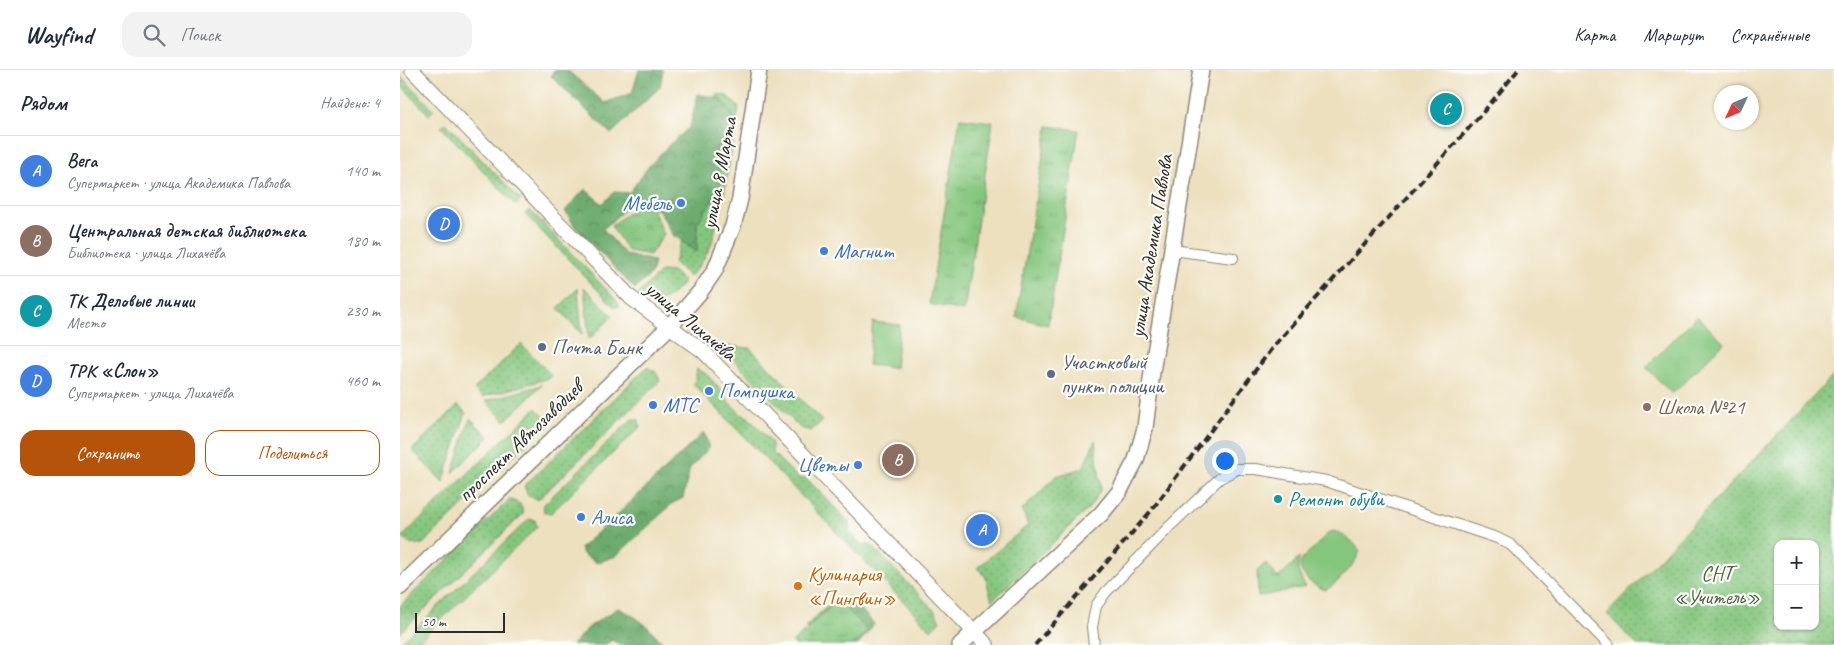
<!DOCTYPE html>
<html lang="ru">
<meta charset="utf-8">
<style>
body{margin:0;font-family:Caveat,sans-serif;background:#f2f2f3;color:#1f2937}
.controls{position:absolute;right:15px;bottom:15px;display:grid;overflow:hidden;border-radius:10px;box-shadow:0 1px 4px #0004}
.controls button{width:45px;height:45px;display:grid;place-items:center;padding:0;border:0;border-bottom:1px solid #e0e1e3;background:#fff;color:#1f2937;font:25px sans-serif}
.compass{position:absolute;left:1314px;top:15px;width:45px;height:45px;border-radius:50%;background:#fff;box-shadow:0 1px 4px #0004;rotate:226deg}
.scale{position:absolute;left:15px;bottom:12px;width:90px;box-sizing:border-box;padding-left:5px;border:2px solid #2b2b2b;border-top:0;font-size:14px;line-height:18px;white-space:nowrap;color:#2b2b2b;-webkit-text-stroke:4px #fdfcf7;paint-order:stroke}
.you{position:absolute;left:824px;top:390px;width:18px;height:18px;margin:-12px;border:4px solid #fff;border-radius:50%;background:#1a73e8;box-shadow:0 0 0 8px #1a73e833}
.badge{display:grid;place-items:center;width:32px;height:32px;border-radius:50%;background:#b45309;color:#fff;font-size:16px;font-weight:700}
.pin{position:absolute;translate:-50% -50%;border:2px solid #fff;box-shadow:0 1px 5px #0006}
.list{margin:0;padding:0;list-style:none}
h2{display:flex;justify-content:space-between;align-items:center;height:65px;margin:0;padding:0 20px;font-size:21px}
h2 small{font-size:16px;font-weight:400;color:#747a83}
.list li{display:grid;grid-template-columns:32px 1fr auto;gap:15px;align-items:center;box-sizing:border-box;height:70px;padding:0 20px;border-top:1px solid #e0e1e3}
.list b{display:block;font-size:19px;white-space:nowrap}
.list p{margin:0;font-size:16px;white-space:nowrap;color:#747a83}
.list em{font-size:16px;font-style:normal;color:#747a83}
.actions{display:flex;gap:10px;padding:15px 20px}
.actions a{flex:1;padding:11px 0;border:1px solid #b45309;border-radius:15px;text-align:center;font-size:18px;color:#b45309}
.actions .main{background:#b45309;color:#fff}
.icon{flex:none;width:28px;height:28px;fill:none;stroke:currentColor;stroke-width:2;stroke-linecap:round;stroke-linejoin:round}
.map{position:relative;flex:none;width:1434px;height:575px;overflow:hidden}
header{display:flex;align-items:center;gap:30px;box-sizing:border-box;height:70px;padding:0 25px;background:#fff;border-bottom:1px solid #e0e1e3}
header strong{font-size:24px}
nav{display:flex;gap:28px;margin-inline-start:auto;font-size:18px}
.search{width:350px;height:45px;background:#f2f2f3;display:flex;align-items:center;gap:12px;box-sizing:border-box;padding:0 18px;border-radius:15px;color:#747a83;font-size:19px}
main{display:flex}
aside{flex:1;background:#fff}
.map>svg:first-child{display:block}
</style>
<header>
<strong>Wayfind</strong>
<div class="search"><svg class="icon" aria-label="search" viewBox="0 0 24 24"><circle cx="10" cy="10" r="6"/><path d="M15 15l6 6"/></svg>Поиск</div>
<nav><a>Карта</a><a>Маршрут</a><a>Сохранённые</a></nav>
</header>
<main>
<aside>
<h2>Рядом<small>Найдено: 4</small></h2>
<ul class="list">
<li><span class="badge" style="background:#3f7fe0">A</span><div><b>Вега</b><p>Супермаркет · улица Академика Павлова</p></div><em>140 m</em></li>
<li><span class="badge" style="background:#8d6e63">B</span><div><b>Центральная детская библиотека</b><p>Библиотека · улица Лихачёва</p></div><em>180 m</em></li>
<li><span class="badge" style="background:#0f9aa8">C</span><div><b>ТК Деловые линии</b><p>Место</p></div><em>230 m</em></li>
<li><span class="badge" style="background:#3f7fe0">D</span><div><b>ТРК «Слон»</b><p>Супермаркет · улица Лихачёва</p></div><em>460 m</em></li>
</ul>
<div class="actions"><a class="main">Сохранить</a><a>Поделиться</a></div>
</aside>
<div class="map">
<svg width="1434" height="575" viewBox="0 0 1434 575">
<defs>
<pattern id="grass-dots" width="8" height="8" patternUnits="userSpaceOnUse" patternTransform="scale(1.25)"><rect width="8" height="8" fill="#85c67e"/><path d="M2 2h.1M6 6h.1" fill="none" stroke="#6da167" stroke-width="1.8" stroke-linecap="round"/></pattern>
<pattern id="forest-crowns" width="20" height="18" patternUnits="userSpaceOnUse" patternTransform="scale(1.25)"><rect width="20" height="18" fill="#6cab6d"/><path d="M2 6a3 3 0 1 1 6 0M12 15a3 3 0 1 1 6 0" fill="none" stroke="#598b5a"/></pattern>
<pattern id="park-tufts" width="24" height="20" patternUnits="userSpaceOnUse" patternTransform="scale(1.25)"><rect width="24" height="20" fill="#85c67e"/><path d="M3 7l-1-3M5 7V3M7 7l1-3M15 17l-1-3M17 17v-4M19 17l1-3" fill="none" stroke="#6da167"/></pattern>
</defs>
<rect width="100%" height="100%" fill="#fdfcf7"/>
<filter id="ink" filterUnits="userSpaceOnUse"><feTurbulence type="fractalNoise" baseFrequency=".02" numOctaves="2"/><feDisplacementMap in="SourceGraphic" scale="10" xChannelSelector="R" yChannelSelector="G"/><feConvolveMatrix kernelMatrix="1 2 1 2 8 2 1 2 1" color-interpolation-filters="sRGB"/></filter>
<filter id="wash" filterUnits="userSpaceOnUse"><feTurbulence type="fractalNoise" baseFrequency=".0096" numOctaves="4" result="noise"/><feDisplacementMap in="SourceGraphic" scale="20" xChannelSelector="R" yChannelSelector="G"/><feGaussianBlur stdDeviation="1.12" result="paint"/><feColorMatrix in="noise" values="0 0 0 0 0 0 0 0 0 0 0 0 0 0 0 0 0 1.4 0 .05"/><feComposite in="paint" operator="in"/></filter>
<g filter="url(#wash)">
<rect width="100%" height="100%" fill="#ede0bf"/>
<!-- grass -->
<path fill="url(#grass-dots)" stroke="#587854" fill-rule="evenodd" d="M0,5L34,40L29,45L0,14Z
M316,24L327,26L339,37L324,126L311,176L300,195L289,207L274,192L299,125Z
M46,53L121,130L116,135L41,57Z
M130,140L218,232L219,237H214L125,144Z
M261,201L274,202L284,212C279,217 272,226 265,229C256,233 244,230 238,224Z
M184,217L213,246L189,270Z
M178,218L182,264L158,238Z
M121,274L152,306L150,308L82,327L74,319Z
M319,275L350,278L422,351L411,361L400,358Z
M247,297L256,302L260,311L138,430L128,426L124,416Z
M297,299L306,304L322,321L324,326L329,332L341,344L348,347L372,373V382L398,408L407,409L449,452V461L462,475H471L535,541L540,551L531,560L294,315Z
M1434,305V575H1237L1207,544ZM1378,474H1415V556H1378Z
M142,315L105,351L86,331Z
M58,335L66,343L43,412L12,380Z
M136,338L145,347L140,361L23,474H9L2,467Z
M70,348L89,367L53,403Z
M232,349L239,350L240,357L151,443L144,442L143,435Z
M695,370L701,419L690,437L592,531L585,506L577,498L628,455L622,440L656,406L683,398Z
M110,429L120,434L124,443L0,563V536Z
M129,449L135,450L137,457L15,575H0V573Z"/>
<!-- forest -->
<path fill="url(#forest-crowns)" stroke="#4c6b4c" d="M154,0H167L205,33L232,23L239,0H263L260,17L211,64L151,6Z
M298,24L321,29L334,47V70L316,77L321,116L297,154V182L273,165L259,140L234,131L203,159L226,185L254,191L251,204L235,219L176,158L165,141L185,119L202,134L214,122L229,123L249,96L268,76L290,57Z
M304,362L309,378L290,398L283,428L273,433L216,486L197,493L183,484L180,478L216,446Z
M450,527L474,554L458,575C431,575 425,575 405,557L424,539Z
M218,538C237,546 252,559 264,575H221L212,570L204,575H172L189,557Z"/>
<!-- park -->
<path fill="url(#park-tufts)" stroke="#587854" d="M560,48L593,52L564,241L529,234Z
M648,56L679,60L648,255L616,247Z
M234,138H252L264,164L250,185L228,181L211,156Z
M899,488L898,501L905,517L858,527L857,501L866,493L878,508Z
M438,530L467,561L452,575H395L393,572Z"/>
<!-- pitch -->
<path fill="#85c67e" stroke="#587854" d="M1297,246L1324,273L1272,324L1246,297Z
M473,252L500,255L495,298L468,295Z
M933,461C944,464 954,472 960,481C955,495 938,513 926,520C915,517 895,504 902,490C904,485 912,480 916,476C921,470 926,464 933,461Z"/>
</g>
<g filter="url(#ink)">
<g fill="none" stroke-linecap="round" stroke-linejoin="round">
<!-- street casing -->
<g stroke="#8c8675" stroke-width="12">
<path id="street" d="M772,180L833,188
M694,575L692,557L696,536L706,522L770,456L820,408L837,399H856L926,411L1097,468L1111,475L1209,575"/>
</g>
<!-- secondary casing -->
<g stroke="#8c8675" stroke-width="16">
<path id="secondary" d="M12,0L231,228L303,281L587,575"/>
</g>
<!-- primary casing -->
<g stroke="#8c8675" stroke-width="18">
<path id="primary" d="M0,517L269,257L300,222L315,200L333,156L340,129L359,0
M560,575L701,444L719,422L736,390L745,358L752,302L801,0"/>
</g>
<!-- street -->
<use href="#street" stroke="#fff" stroke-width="10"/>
<!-- secondary -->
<use href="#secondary" stroke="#fff" stroke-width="14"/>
<!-- primary -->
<use href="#primary" stroke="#fff" stroke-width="15"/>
<!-- rail -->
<path stroke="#2b2b2b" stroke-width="4" stroke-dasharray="8 4" stroke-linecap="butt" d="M635,575L751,441L872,278L1085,40L1118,0"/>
</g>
</g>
<!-- markers -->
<g fill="#3f7fe0" stroke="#fdfcf7" stroke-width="2">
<circle cx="281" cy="133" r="5"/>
<circle cx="424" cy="181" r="5"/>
<circle cx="309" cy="321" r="5"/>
<circle cx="253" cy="335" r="5"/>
<circle cx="458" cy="395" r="5"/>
<circle cx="181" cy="447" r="5"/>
</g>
<g fill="#5c6f8a" stroke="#fdfcf7" stroke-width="2">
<circle cx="142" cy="277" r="5"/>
<circle cx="651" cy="304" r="5"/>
</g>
<circle fill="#8d6e63" stroke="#fdfcf7" stroke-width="2" cx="1247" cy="337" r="5"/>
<circle fill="#0f9aa8" stroke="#fdfcf7" stroke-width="2" cx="878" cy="429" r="5"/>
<circle fill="#e8710a" stroke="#fdfcf7" stroke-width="2" cx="398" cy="516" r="5"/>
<g text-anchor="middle" stroke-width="4.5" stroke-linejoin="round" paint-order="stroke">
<!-- street labels -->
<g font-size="21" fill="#2b2b2b" stroke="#fdfcf7">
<text transform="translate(319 103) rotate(-79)" y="7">улица 8 Марта</text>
<text transform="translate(751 176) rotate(-81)" y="7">улица Академика Павлова</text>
<text transform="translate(291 251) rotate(40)" y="7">улица Лихачёва</text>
<text transform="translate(120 371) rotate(-44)" y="7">проспект Автозаводцев</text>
</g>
<!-- shop labels -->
<g font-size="21" fill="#366cbe" stroke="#fdfcf7" text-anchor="start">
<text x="271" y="140" text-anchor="end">Мебель</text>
<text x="434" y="188">Магнит</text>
<text x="319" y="328">Помпушка</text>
<text x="263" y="342">МТС</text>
<text x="448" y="402" text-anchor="end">Цветы</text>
<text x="191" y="454">Алиса</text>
</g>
<!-- service labels -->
<g font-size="21" fill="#4e5e75" stroke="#fdfcf7" text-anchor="start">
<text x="152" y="284">Почта Банк</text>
<text x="661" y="299">Участковый<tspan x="661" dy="24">пункт полиции</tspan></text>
</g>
<!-- education labels -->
<g font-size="21" fill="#785e54" stroke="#fdfcf7" text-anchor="start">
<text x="1257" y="344">Школа №21</text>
</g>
<!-- culture labels -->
<g font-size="21" fill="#0d838f" stroke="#fdfcf7" text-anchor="start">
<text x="888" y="436">Ремонт обуви</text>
</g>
<!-- park labels -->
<g font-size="21" fill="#4a6148" stroke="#fdfcf7">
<text x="1317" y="510">СНТ<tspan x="1317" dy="24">«Учитель»</tspan></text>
</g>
<!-- food labels -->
<g font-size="21" fill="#c56008" stroke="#fdfcf7" text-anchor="start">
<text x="408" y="511">Кулинария<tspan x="408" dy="24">«Пингвин»</tspan></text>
</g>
</g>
</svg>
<div class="controls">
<button>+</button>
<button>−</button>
</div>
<svg class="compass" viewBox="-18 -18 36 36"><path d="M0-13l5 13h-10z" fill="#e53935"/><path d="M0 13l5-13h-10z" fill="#747a83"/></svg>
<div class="scale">50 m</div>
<div class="you"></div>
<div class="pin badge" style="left:582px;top:460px;background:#3f7fe0">A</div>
<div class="pin badge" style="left:498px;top:390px;background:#8d6e63">B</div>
<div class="pin badge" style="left:1046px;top:39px;background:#0f9aa8">C</div>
<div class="pin badge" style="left:44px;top:154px;background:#3f7fe0">D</div>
</div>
</main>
